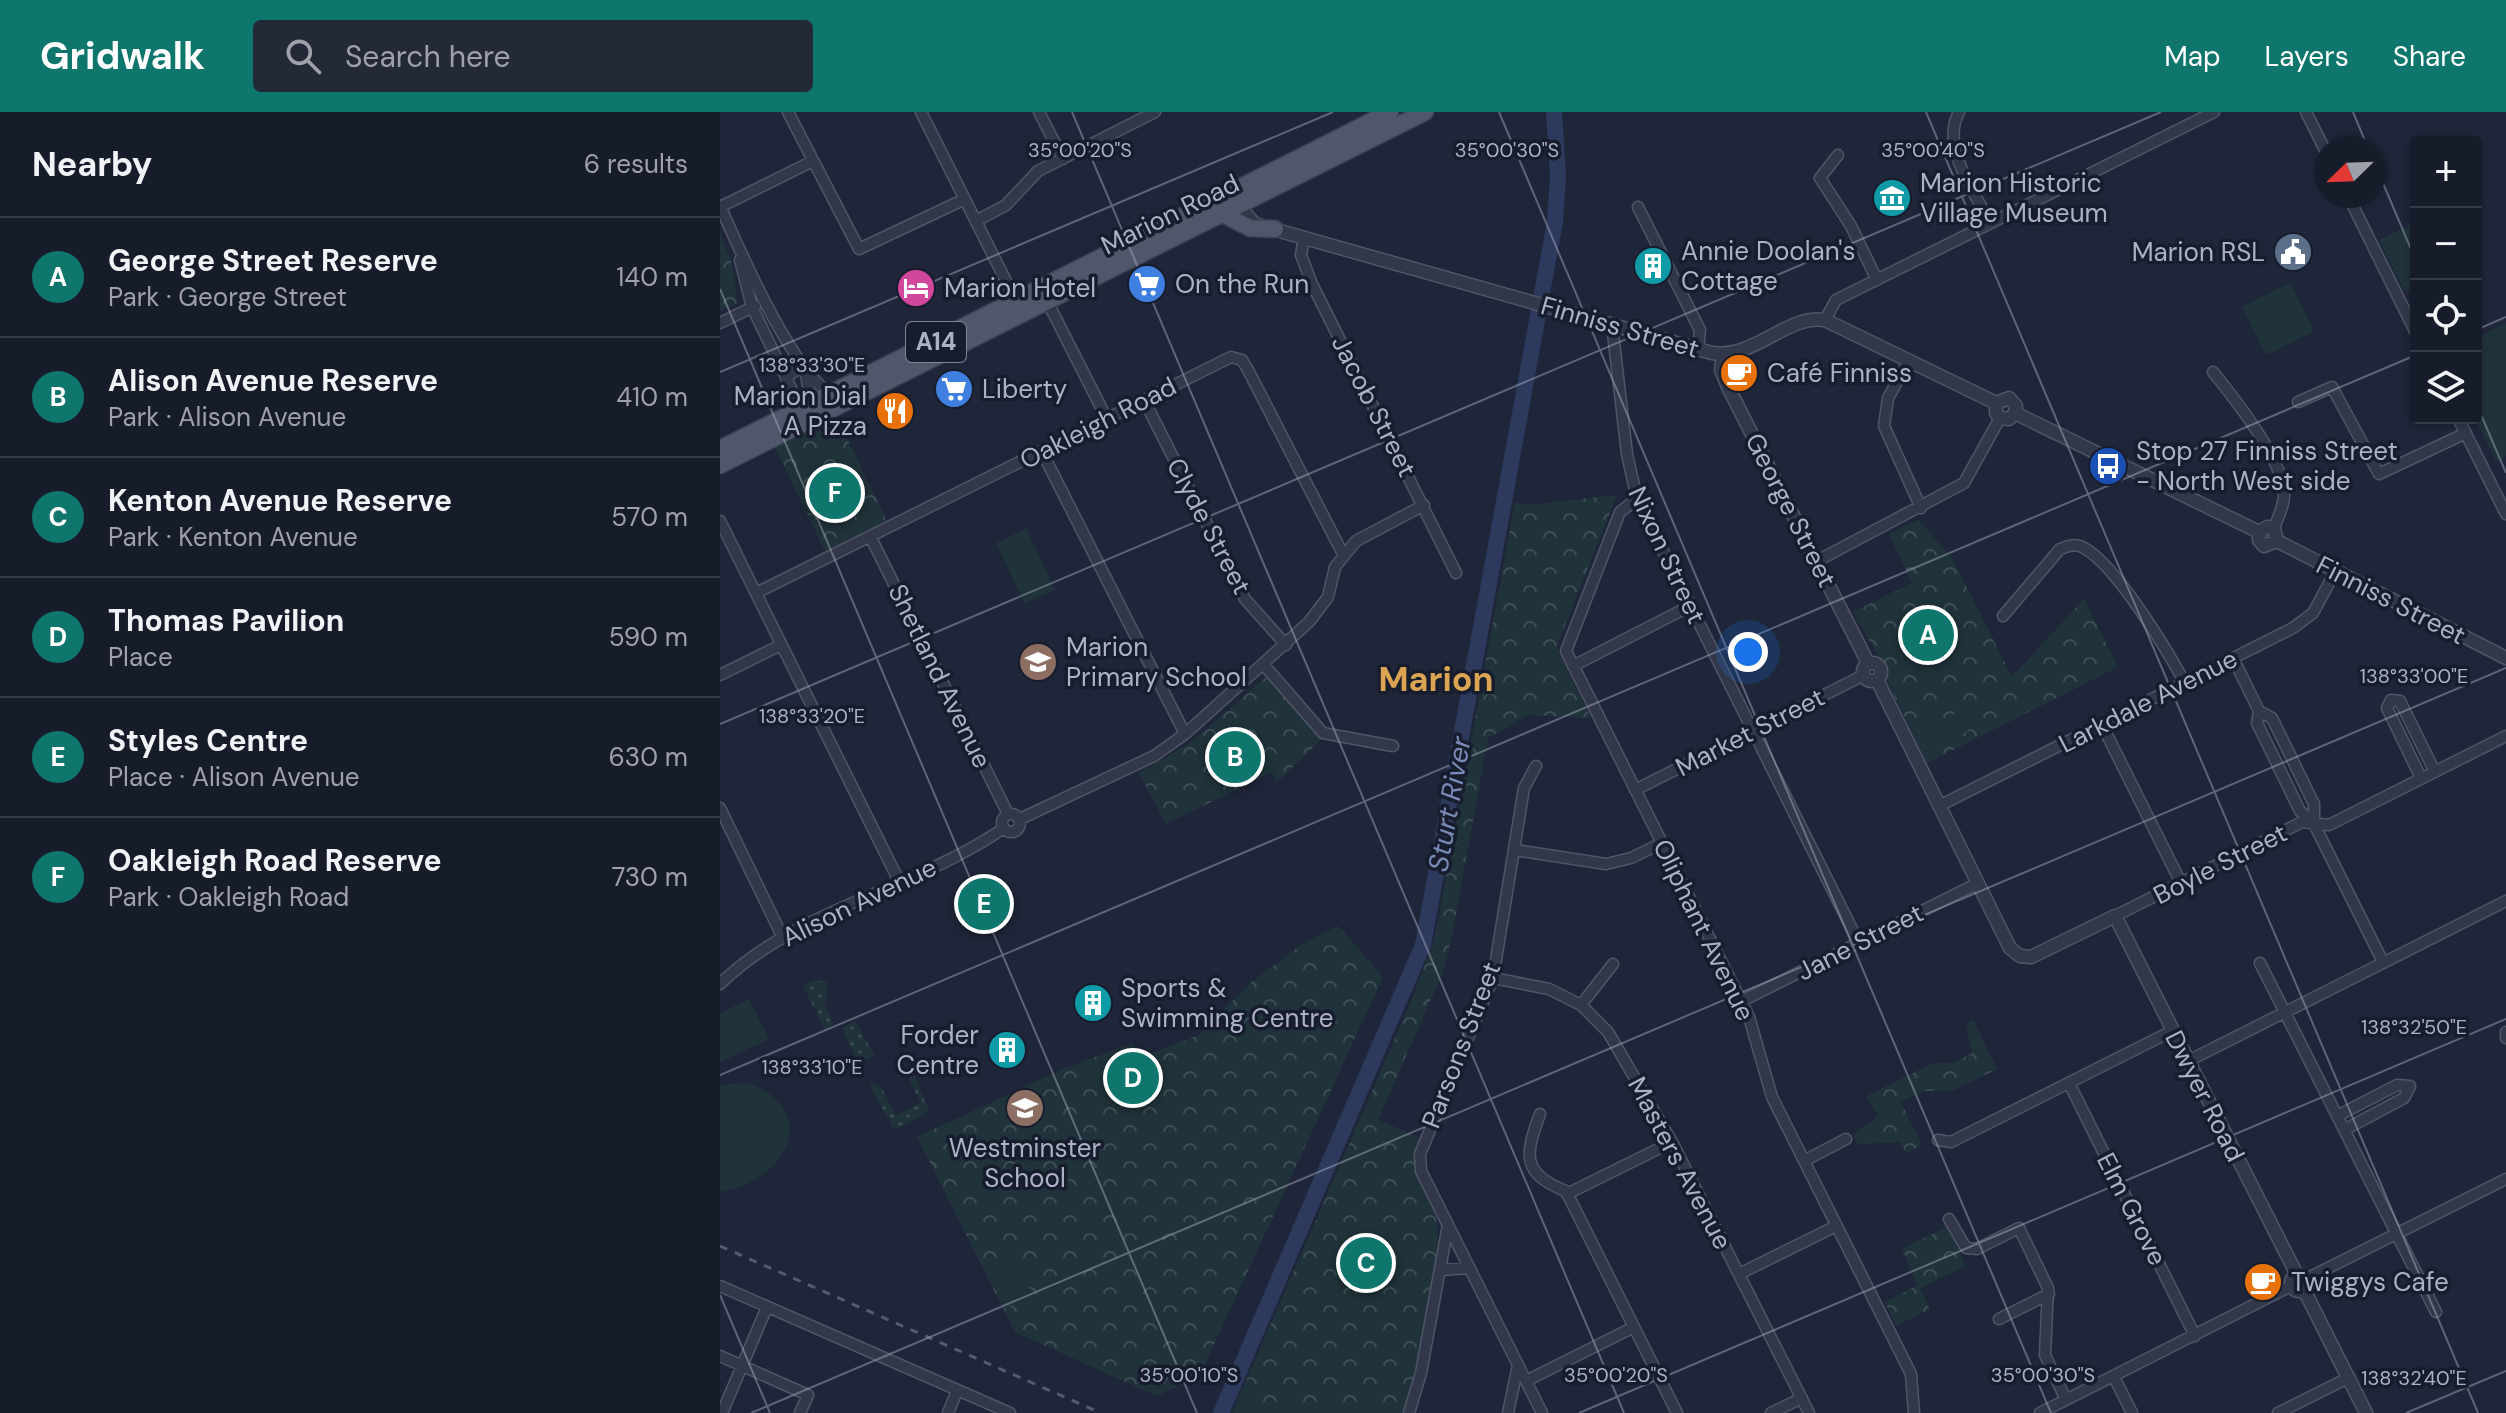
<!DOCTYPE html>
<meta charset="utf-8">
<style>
body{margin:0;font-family:"DM Sans",sans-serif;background:#242937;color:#f1f3f6}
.controls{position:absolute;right:24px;top:24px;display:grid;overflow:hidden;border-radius:8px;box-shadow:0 2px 6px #0004}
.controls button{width:72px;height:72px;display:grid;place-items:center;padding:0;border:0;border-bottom:2px solid #363a47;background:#171c2b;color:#f1f3f6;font:40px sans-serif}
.compass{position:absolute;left:1594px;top:24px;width:72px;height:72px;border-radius:50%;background:#171c2b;box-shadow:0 2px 6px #0004;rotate:247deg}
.you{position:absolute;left:1028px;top:540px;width:28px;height:28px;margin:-20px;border:6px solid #fff;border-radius:50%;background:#1a73e8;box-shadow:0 0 0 12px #1a73e833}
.badge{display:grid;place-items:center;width:52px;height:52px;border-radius:50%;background:#0f766e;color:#fff;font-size:26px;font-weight:700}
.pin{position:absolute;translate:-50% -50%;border:4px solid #fff;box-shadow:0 2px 8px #0006}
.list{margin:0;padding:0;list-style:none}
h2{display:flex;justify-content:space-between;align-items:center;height:104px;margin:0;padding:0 32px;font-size:34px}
h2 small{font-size:26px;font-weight:400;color:#9ea1a9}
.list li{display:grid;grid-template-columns:52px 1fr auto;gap:24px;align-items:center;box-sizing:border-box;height:120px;padding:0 32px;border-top:2px solid #363a47}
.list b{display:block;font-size:30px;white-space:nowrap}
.list p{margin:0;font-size:26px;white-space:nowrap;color:#9ea1a9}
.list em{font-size:26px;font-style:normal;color:#9ea1a9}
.icon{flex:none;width:44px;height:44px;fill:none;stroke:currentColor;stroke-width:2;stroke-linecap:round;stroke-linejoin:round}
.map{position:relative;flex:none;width:1786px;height:1301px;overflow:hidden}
header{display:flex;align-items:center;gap:48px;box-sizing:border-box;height:112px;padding:0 40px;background:#0f766e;color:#fff}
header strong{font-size:38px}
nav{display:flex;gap:44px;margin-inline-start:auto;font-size:28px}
.search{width:560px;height:72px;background:#242937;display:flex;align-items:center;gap:20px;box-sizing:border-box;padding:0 28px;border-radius:8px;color:#9ea1a9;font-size:30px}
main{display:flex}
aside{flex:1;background:#171c2b}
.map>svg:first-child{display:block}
</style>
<header>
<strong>Gridwalk</strong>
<div class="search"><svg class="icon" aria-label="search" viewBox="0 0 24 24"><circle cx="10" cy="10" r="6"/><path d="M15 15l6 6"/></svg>Search here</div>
<nav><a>Map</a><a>Layers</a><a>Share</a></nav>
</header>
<main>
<aside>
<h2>Nearby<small>6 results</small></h2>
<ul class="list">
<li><span class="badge">A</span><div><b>George Street Reserve</b><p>Park · George Street</p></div><em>140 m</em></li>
<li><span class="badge">B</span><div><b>Alison Avenue Reserve</b><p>Park · Alison Avenue</p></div><em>410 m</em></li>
<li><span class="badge">C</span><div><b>Kenton Avenue Reserve</b><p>Park · Kenton Avenue</p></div><em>570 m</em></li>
<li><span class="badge">D</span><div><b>Thomas Pavilion</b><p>Place</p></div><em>590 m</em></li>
<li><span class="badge">E</span><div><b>Styles Centre</b><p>Place · Alison Avenue</p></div><em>630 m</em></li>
<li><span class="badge">F</span><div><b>Oakleigh Road Reserve</b><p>Park · Oakleigh Road</p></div><em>730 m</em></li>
</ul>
</aside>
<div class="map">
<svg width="1786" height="1301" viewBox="0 0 1786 1301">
<defs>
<pattern id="grass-dots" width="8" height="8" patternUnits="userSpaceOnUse" patternTransform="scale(2)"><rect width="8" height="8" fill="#20333a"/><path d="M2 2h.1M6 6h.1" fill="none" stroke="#3e4e55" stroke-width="1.8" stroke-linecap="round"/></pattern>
<pattern id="park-crowns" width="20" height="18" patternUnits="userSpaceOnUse" patternTransform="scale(2)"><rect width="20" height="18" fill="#20333a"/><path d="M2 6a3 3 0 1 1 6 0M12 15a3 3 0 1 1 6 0" fill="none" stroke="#3e4e55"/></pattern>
</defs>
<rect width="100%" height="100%" fill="#1f2639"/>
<!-- grass -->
<path fill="url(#grass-dots)" d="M93,869H107L105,893L114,913L105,918L83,874Z
M135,909L155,944L138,949L122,916Z
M193,960L209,999L179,1016H173L149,971L161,975L176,1004L201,991L187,963Z"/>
<!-- park -->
<path fill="url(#park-crowns)" d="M0,120L13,155L17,191L0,199Z
M115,301L167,409L105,439L53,331Z
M897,383L836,536L871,606L808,603L768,626L732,824L722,862L658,1008L700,1026C683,1063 709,1073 716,1106C725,1147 696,1259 683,1301H512L691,890L715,826L795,390L808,393Z
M1199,408L1232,446L1292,565L1364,487L1398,555L1207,651L1166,567L1161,549L1133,500L1192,471L1169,422Z
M546,565L602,627L557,670L552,660L446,712L419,661L472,630Z
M618,814L663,865L480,1263L437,1284L295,1220L197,1025L345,956L413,931L420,946L479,923L530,871L581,833Z
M1253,908L1277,957L1234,978L1203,979L1181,990L1202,1033L1186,1041L1180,1030L1138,1032L1133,1023L1159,1003L1146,984L1214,951H1234L1252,941L1246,912Z
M1227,1115L1246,1154L1200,1176L1210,1197L1176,1214L1165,1190L1198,1173L1182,1137Z"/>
<!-- pitch -->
<path fill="#20333a" d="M1696,110V175L1685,180L1659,128Z
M1570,171L1594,219L1546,243L1522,195Z
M1786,211V344L1776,349L1755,306L1756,226Z
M306,416L335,478L305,491L276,431Z
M1239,600L1248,619L1209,637L1200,618Z
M29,887L49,927L0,951V901Z
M28,971C104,1000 66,1069 0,1080V973Z
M295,1148L313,1182L286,1197L268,1162Z"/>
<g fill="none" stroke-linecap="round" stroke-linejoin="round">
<!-- river -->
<path stroke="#2d3a5e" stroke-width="16" d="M501,1301L703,833L835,110L838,64L834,0"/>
<!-- minor casing -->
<g stroke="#505567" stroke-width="13">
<path id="minor" d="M68,0L139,137L245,87
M201,0L296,189
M319,0L343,47
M1239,0C1220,35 1255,80 1270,111
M1586,0L1606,40
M1118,43L1100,66L1131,114L1157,168
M1628,84L1696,221
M0,94C22,143 69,253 110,282
M0,95L93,49
M918,95L980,218L978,238
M256,109L286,93L318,59L435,0
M584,125L581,143L592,172L736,461
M20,148L32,195L82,299
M326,187L387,307
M1105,208L1116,188L1494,0
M0,211L35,194
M892,213L907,342L917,387L1139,831
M1189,248L1168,286L1164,314L1201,396
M1493,260C1515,287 1561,345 1564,380C1565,392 1558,405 1554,416
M66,265L84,253L92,293
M424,288L525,487L566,533
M1578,290L1612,275L1659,362L1746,321
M1738,306L1786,402
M322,340L465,622
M917,387L900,400L846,539L1029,905L1052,985L1191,1262L1194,1301
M0,409L179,769
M151,426L288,702
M1097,449L1244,371L1280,306
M36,481L511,245L522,248L528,258L624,444
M1283,504L1340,437C1348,434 1356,431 1364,436C1396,453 1447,538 1465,571
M1513,546L1539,599L1552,606L1594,692V712L1663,850
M544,553L603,621L673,634
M853,554L970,494
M0,563L61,533
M1539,599L1537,611L1580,699L1593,710
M1382,613L1461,771
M816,654L804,676L773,866L700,1042L701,1059L822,1301
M1701,666L1667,596L1671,588L1680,589L1715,660
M915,678L1144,563
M1219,694L1573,516L1593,501L1615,460
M0,696L63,826
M282 711a9 9 0 1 1 18 0a9 9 0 1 1-18 0Z
M300,707L434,644L465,622L589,510L608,485L615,455L636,429L704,393
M795,738L886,752L911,746L942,731
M1395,804L1582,710L1609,713L1786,624
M1540,851L1716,1200
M773,866L829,877L861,893L888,920L952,1030L1089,1301
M0,872C78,796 196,777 284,716
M1022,889L1258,771
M861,893L893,852
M1786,920V926
M1468,949L1786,789
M1349,971L1475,1224
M820,1002C805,1042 801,1062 846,1079L957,1301
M1617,1004L1677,973L1690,974L1684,986L1624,1018
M1218,1028L1231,1030L1452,919
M1084,1049L1126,1027
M847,1082L952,1030
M1229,1107L1246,1136L1257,1137L1299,1116L1328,1176L1325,1243L1346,1288
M720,1158L749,1156
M1019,1162L1116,1114
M1586,1167L1786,1067
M0,1174L290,1301
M1279,1207L1329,1182
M0,1244L88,1283L80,1301
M1394,1265L1412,1301
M806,1269L914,1215
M2,1301L47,1195
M228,1301L237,1279
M689,1301L701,1261L728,1113
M788,1301L798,1253
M1051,1301L1082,1286
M1320,1301L1571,1174
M1558,1301L1628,1266"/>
</g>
<!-- tertiary casing -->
<g stroke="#505567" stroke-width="15">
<path id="tertiary" d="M515,90L535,112L992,241C1035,247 1067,202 1105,208L1276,291
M1003,243L1001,258L1008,275L1148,551
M1276,291V301L1280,306L1289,307L1295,301
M1276,291L1289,286L1296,294L1295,301
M1295,301L1539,420
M1539,420L1547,415L1554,416L1557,429
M1539,420V428L1544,434L1557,429
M1557,429L1786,546
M1143 560a9 9 0 1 1 18 0a9 9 0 1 1-18 0Z
M1157,568L1290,836L1300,844L1311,845L1395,804L1577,1163
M1571 1171a8 8 0 1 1 16 0a8 8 0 1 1-16 0Z
M1584,1178L1646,1301"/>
</g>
<!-- primary casing -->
<g stroke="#3c4153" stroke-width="19">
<path id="primary" d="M503,102L530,116L555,117
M0,337L670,0
M0,353L705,0"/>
</g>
<!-- minor -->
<use href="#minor" stroke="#323849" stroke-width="10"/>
<!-- tertiary -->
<use href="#tertiary" stroke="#323849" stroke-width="12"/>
<!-- primary -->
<use href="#primary" stroke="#50576a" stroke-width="16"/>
<!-- rail -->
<path stroke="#545b71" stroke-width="3" stroke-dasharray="8 8" stroke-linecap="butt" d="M0,1134L381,1301"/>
</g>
<!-- ticks -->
<path fill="none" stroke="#acb2c6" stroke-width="2" stroke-opacity="0.45" d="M352,0L904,1301M779,0L1331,1301M1206,0L1758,1301M1633,0L1648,36M1654,50L1696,149M0,177L477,1301M1756,218L1786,205M0,260L613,0M1756,291L1786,361M0,612L1441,0M0,963L1696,243M0,1183L50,1301M31,1301L1786,556M859,1301L1786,907M1686,1301L1786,1259"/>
<!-- icons -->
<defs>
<g id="museum-disc" transform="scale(2)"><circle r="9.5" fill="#0f9aa8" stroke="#181d2e"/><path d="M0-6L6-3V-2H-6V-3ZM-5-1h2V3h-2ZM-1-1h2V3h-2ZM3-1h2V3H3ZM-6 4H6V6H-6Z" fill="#fff"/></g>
<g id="civic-disc" transform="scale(2)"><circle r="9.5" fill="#5c6f8a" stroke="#181d2e"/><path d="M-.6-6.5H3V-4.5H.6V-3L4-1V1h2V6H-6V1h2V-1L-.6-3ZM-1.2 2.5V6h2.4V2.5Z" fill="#fff"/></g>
<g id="building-disc" transform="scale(2)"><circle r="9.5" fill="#0f9aa8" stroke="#181d2e"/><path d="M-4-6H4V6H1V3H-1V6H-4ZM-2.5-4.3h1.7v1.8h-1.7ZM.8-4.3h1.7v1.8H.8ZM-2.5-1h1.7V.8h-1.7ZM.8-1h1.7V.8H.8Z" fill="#fff"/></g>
<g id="supermarket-disc" transform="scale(2)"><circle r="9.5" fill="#3f7fe0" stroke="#181d2e"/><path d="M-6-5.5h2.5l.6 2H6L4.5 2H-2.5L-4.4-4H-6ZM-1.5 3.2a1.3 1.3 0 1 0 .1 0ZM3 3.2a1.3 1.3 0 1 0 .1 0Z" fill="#fff"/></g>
<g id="hotel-disc" transform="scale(2)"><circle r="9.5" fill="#d1479c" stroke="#181d2e"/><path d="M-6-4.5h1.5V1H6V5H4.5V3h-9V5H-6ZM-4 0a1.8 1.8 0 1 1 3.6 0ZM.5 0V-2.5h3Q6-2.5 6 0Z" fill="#fff"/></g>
<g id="cafe-disc" transform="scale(2)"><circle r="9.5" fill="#e8710a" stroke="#181d2e"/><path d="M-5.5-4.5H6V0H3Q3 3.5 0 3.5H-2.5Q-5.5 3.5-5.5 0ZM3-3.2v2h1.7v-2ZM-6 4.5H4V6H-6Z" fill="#fff"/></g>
<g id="restaurant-disc" transform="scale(2)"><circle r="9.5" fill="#e8710a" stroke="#181d2e"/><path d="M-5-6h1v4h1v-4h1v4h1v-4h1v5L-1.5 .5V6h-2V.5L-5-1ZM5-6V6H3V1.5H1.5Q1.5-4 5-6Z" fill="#fff"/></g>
<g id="bus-disc" transform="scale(2)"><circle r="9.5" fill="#1a4fb4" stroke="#181d2e"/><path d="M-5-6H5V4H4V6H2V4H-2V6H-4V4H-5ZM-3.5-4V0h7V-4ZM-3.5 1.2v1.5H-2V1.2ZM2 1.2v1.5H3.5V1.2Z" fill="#fff"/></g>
<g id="school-disc" transform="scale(2)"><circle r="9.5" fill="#8d6e63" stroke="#181d2e"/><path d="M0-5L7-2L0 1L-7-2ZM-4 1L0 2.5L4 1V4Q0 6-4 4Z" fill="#fff"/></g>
</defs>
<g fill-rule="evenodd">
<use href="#museum-disc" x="1172" y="86"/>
<use href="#civic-disc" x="1573" y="140"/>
<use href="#building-disc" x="933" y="154"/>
<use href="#supermarket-disc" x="427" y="172"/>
<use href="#hotel-disc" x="196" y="176"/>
<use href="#cafe-disc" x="1019" y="261"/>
<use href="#supermarket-disc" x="234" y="277"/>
<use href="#restaurant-disc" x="175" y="299"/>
<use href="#bus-disc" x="1388" y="354"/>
<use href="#school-disc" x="318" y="550"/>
<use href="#building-disc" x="373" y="891"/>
<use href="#building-disc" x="287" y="938"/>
<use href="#school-disc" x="305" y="996"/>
<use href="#cafe-disc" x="1543" y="1170"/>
</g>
<g text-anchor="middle" stroke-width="7" stroke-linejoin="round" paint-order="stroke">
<!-- shield labels -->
<rect fill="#181d2e" stroke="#808598" stroke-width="2" x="186" y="210" width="60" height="40" rx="6"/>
<g font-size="24" font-weight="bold" fill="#acb2c6">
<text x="216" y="238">A14</text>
</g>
<!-- poi labels -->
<g font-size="26" fill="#acb2c6" stroke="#181d2e" text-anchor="start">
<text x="1200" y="80">Marion Historic<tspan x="1200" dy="30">Village Museum</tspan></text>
<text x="961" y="148">Annie Doolan's<tspan x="961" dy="30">Cottage</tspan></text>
<text x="1545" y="149" text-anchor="end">Marion RSL</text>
<text x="455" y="181">On the Run</text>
<text x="224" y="185">Marion Hotel</text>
<text x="1047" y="270">Café Finniss</text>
<text x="262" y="286">Liberty</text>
<text x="147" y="293" text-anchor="end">Marion Dial<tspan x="147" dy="30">A Pizza</tspan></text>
<text x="1416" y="348">Stop 27 Finniss Street<tspan x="1416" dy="30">- North West side</tspan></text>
<text x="346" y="544">Marion<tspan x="346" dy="30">Primary School</tspan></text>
<text x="401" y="885">Sports &amp;<tspan x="401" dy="30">Swimming Centre</tspan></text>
<text x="259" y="932" text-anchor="end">Forder<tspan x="259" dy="30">Centre</tspan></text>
<text x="305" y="1045" text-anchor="middle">Westminster<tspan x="305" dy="30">School</tspan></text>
<text x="1571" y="1179">Twiggys Cafe</text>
</g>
<!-- street labels -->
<g font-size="26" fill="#acb2c6" stroke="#181d2e">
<text transform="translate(450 102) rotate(-26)" y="9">Marion Road</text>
<text transform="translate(900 215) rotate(16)" y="9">Finniss Street</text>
<text transform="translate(654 294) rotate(63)" y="9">Jacob Street</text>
<text transform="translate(378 311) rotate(-27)" y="9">Oakleigh Road</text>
<text transform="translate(1071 398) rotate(63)" y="9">George Street</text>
<text transform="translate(489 414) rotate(62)" y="9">Clyde Street</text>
<text transform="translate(947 443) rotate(65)" y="9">Nixon Street</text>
<text transform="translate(1671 488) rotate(27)" y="9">Finniss Street</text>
<text transform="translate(220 564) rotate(64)" y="9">Shetland Avenue</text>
<text transform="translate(1428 589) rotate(-27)" y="9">Larkdale Avenue</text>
<text transform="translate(1030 620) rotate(-27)" y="9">Market Street</text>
<text transform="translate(1500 752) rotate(-27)" y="9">Boyle Street</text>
<text transform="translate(139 790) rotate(-26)" y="9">Alison Avenue</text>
<text transform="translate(984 818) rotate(64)" y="9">Oliphant Avenue</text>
<text transform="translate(1140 830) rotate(-27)" y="9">Jane Street</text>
<text transform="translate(741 933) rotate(-69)" y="9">Parsons Street</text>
<text transform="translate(1485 984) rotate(63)" y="9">Dwyer Road</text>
<text transform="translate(960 1051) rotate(62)" y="9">Masters Avenue</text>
<text transform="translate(1412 1097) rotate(63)" y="9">Elm Grove</text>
</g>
<!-- water labels -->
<g font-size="28" font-style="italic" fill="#7a8ab6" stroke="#181d2e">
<text transform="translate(729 692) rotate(-80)" y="10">Sturt River</text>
</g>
<!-- district labels -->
<g font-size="34" font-weight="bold" fill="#dba452" stroke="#181d2e">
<text x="716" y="579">Marion</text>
</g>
</g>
<g font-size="20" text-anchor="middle" fill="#acb2c6" stroke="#181d2e" stroke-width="7" stroke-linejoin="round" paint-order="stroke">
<text x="360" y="45">35°00'20"S</text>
<text x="787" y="45">35°00'30"S</text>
<text x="1213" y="45">35°00'40"S</text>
<text x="92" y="260">138°33'30"E</text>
<text x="1694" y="571">138°33'00"E</text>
<text x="92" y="611">138°33'20"E</text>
<text x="1694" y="922">138°32'50"E</text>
<text x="92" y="962">138°33'10"E</text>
<text x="469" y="1270">35°00'10"S</text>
<text x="896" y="1270">35°00'20"S</text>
<text x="1323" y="1270">35°00'30"S</text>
<text x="1694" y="1273">138°32'40"E</text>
</g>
</svg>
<div class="controls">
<button>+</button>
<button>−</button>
<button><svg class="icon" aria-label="locate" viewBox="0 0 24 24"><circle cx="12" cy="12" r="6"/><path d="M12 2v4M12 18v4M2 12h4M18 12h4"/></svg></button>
<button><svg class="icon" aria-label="layers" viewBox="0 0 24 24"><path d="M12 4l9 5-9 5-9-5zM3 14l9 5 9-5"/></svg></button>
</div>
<svg class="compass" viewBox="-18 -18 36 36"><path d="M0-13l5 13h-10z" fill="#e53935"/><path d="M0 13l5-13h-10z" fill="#9ea1a9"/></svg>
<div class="you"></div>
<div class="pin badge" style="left:1208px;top:523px">A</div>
<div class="pin badge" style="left:515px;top:645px">B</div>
<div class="pin badge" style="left:646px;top:1151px">C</div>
<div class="pin badge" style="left:413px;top:966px">D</div>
<div class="pin badge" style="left:264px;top:792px">E</div>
<div class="pin badge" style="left:115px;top:381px">F</div>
</div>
</main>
